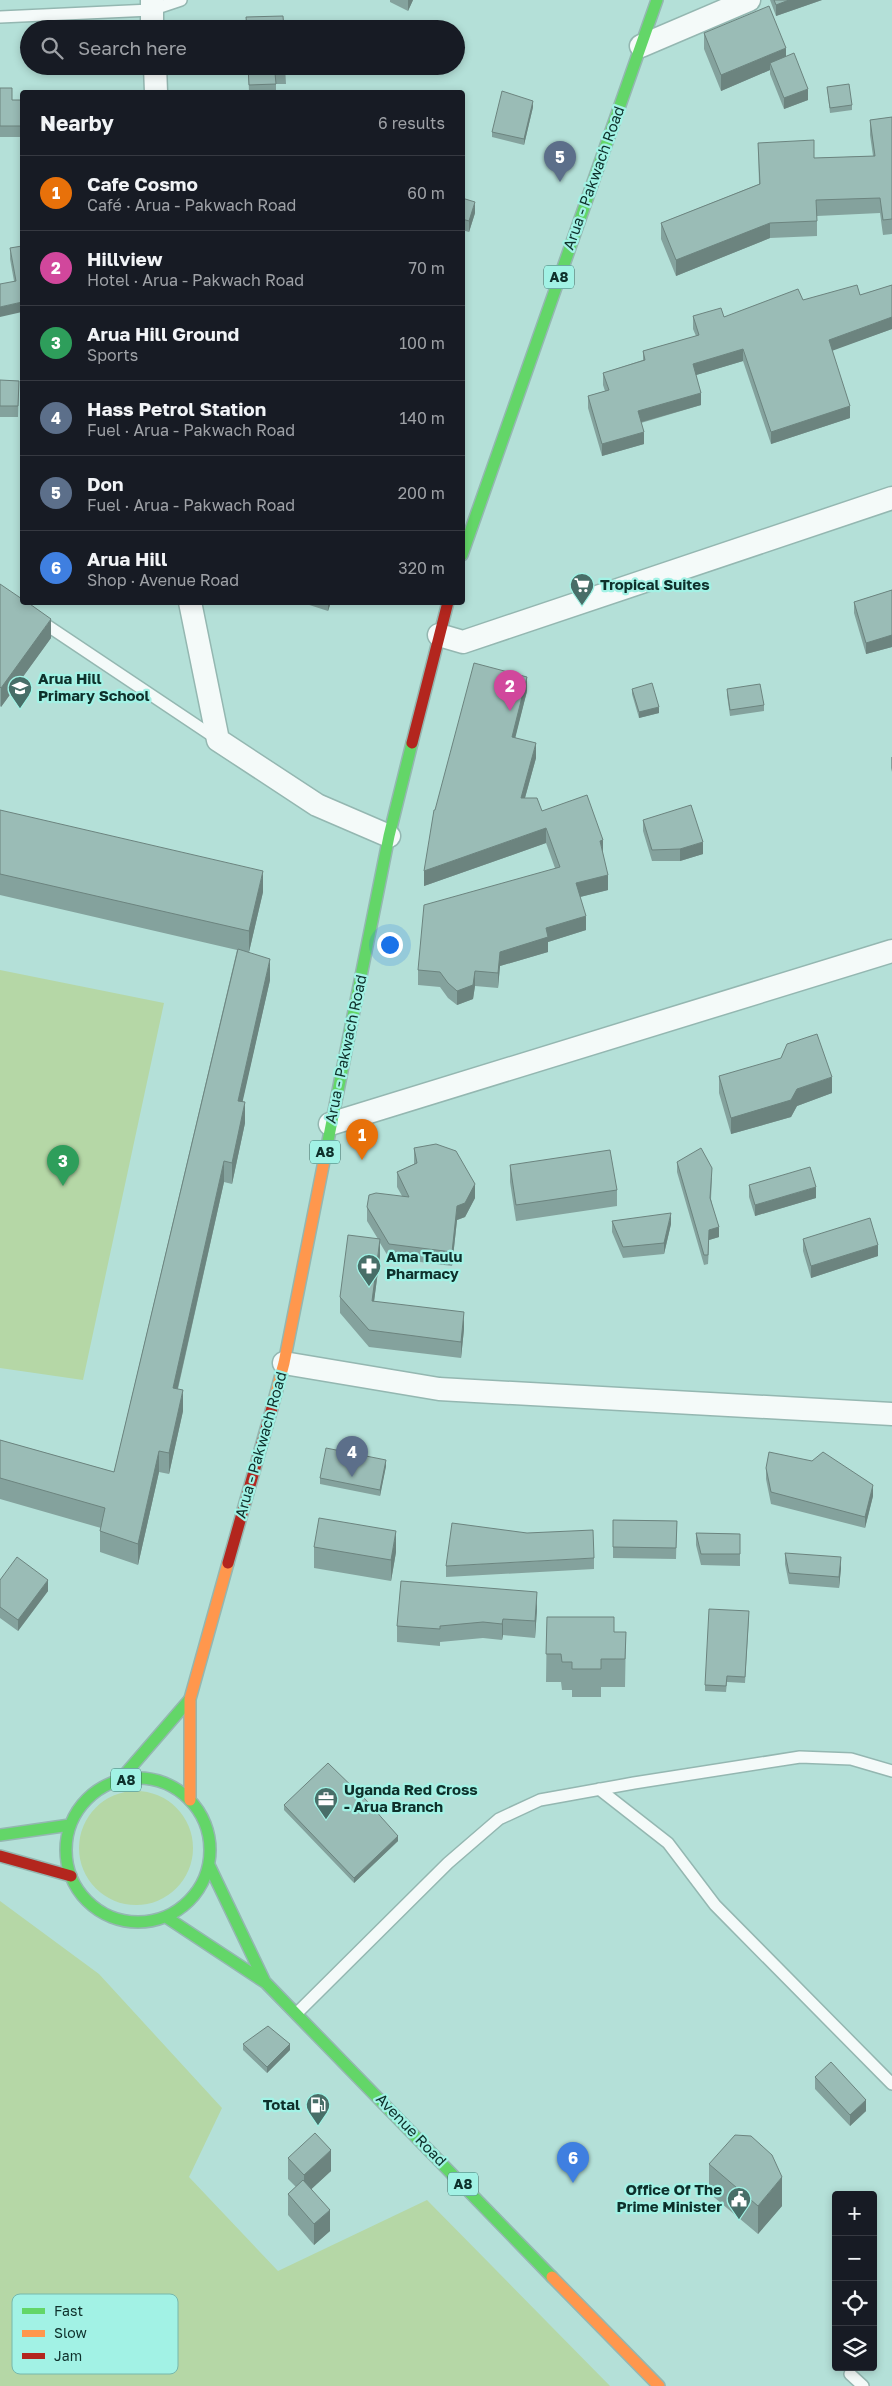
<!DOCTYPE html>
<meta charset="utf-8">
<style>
body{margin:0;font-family:"Golos Text",sans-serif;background:#242831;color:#f1f3f6}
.controls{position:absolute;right:15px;bottom:15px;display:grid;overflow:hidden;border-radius:5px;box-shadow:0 2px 8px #0003}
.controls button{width:45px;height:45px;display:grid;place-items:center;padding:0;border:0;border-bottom:1px solid #363941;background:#171b24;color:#f1f3f6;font:25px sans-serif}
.you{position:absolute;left:389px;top:944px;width:18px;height:18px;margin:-12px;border:4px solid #fff;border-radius:50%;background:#1a73e8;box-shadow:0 0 0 8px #1a73e833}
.badge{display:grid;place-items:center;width:32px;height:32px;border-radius:50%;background:#486e68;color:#fff;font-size:16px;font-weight:700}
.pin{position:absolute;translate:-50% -41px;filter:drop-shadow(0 1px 2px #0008)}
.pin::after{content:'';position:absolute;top:26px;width:18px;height:15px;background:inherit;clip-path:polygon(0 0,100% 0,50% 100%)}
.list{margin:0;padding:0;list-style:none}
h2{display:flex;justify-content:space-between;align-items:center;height:65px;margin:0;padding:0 20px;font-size:21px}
h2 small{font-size:16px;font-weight:400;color:#9ea1a6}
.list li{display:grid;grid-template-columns:32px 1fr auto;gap:15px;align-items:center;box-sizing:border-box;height:75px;padding:0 20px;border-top:1px solid #363941}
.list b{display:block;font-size:19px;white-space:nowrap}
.list p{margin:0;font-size:16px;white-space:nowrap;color:#9ea1a6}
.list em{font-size:16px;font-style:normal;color:#9ea1a6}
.icon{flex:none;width:28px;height:28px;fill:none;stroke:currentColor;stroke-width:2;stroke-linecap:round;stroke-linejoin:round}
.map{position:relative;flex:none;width:892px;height:2386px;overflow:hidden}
.search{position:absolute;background:#171b24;box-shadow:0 2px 8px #0003;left:20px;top:20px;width:445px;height:55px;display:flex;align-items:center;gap:12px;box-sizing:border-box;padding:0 18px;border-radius:28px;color:#9ea1a6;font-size:19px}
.panel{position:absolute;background:#171b24;box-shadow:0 2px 8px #0003;left:20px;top:90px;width:445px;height:515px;border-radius:5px}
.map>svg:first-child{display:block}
</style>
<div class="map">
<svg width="892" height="2386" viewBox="0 0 892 2386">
<rect width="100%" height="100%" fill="#b4e0d8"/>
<!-- green -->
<path fill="#b5d7a6" d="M0,970L164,1003L83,1380L0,1368Z
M79 1848a57 57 0 1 1 114 0a57 57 0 1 1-114 0Z
M0,1901L99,1974L222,2108L189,2177L278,2271L427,2200L610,2386H0Z"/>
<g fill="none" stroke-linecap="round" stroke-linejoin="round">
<!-- lane casing -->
<g stroke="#94b7b1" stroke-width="14">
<path id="lane" d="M0,17L151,10L181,0
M39,620L217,739
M599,1789L668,1843L715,1905L892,2084
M297,2013L448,1863L499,1819L540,1800L634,1783L800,1757L851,1759L892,1771
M850,2374L863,2386"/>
</g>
<!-- street casing -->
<g stroke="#94b7b1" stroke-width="25">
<path id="street" d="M152,0V29
M641,46L749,0
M155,66L156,92
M190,602L218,740L317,805L389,836
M439,635L463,642L892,498
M330,1124L892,951
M284,1363L439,1389L892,1414"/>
</g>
<!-- fast casing -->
<g stroke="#94b7b1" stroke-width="14">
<path id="fast" d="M462,555L657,0
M325,1156L389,836L412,743
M66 1850a72 72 0 1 1 144 0a72 72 0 1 1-144 0Z
M119,1781L190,1699
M0,1835L70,1825
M209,1865L265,1982
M166,1917L266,1983L552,2277"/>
</g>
<!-- slow casing -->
<g stroke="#94b7b1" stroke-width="14">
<path id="slow" d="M272,1408L284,1363L325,1156
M190,1800V1699L228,1563
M552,2277L659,2386"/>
</g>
<!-- jam casing -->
<g stroke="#94b7b1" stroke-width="14">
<path id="jam" d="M412,743L448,602
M228,1563L272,1408
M0,1856L71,1876"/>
</g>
<!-- lane -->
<use href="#lane" stroke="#f4faf9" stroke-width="11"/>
<!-- street -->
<use href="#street" stroke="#f4faf9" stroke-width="22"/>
<!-- fast -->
<use href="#fast" stroke="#63d668" stroke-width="11"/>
<!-- slow -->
<use href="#slow" stroke="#ff974d" stroke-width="11"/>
<!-- jam -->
<use href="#jam" stroke="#b3261e" stroke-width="11"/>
</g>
<!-- wall -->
<path fill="#84a29d" d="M390,0H413L408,11L390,2Z
M770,0H822L776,16Z
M704,33L786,56L808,100L784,109L770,74V70L721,91L704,49Z
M248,66H285L286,84H276V92H249Z
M333,66H358V69L333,67Z
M827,87L852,105V110L830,113Z
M0,88L12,100H22V137H0Z
M533,107L524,145L492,137V132Z
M892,117V234L883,235L880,213L817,216V236L770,238L676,276L661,239V223L759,184L758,143L814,158L873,156L870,135V120Z
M462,198L475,213L469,232L462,230Z
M10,248L22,312L14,281L10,259Z
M892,285V329L832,350L850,418L771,444L743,361L696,375L701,405L641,423L644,444L602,456L588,408V396L605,391L603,385V373L643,360V351L696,336L693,329V316L724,317L803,300L860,295Z
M0,380L19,381L18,417H0Z
M0,584L51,638L1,707L0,706Z
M892,590V647L866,654L854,613V602Z
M300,602H331L328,611Z
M632,689L659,713L639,718L632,694Z
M727,689L764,705V711L730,716L727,695Z
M527,691L515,737L536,758L525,798L542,811L603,854L608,890L580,897L586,930L548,942V952L500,966L498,988L475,986L473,999L457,1005L448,998L440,987L418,985V970L555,868L546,843L424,886L435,810Z
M891,757H892V772L891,768Z
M0,810L263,892L249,952L270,980L242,1102L245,1123L232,1184L224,1182L178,1389L183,1411L169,1474L159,1472L138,1565L100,1552V1531L101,1528L0,1499V1440L114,1472L237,950L0,895Z
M643,820L703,854L680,861H652L643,831Z
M719,1076L832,1093L797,1106L791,1117L731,1134L719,1093Z
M414,1148L475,1198L465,1217L457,1220L452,1266L389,1258L380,1243V1256L374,1301L464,1329L461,1358L369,1347L340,1313V1297L378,1239L367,1221V1207L402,1196L397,1187V1172L414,1164Z
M677,1162L712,1178L711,1199L719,1237L709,1240L708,1264L704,1265L677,1172Z
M510,1165L617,1190V1206L516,1221L510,1182Z
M749,1185L816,1198L755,1216L749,1197Z
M612,1221L671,1224L664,1254L623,1258L612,1232Z
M803,1239L878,1256L811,1278L803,1251Z
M386,1466L380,1496L320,1484V1478Z
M766,1468L873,1496L865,1528L771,1504L766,1479Z
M613,1520L677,1521L676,1559L613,1558Z
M696,1533L740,1534V1566L701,1565L696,1545Z
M314,1547L396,1552L391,1581L314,1568Z
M785,1553L841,1568L839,1588L789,1584L785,1564Z
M594,1558V1569L446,1577V1566Z
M0,1580L48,1591L18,1631L0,1618Z
M537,1609L535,1638L503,1635L502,1640L483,1638L440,1642V1646L397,1642V1626Z
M547,1617L614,1632H626L625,1687H601V1697H572V1690H562L561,1682H546Z
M749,1617L745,1683L727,1682L726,1692L705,1691V1685Z
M284,1805L398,1841L354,1883L284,1810Z
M243,2044L290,2050L267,2073L243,2050Z
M815,2077L866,2111L850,2126L815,2089Z
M288,2158L331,2171L311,2189L330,2231L314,2245L288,2215V2194L296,2187L288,2179Z
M709,2164L782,2206L758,2234L709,2193Z"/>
<!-- shaded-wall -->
<path fill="#6c847f" d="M408,0H413L408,11Z
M789,0H822L776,16V5Z
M786,48V64L770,63V70L721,91V75Z
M808,89V100L784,109V98Z
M533,101V107L524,145V139Z
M475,202V213L469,232V221Z
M770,223V238L676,276V260Z
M22,302V312L0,317V307Z
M892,317V329L829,352V340Z
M743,349V361L693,376V364Z
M701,393V405L638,423V411Z
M850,406V418L771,444V432Z
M644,432V444L602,456V444Z
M328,602H331L328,611Z
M51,619V638L1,707V688Z
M892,635V647L866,654V643Z
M527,677V691L512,751V737Z
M659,707V713L639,718V712Z
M536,743V758L521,812V798Z
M546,828V843L424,886V871Z
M603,840V855L600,841Z
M703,842V854L680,861V849Z
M263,871V892L249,952V931Z
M608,875V890L576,898V883Z
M586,916V930L548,942V952L500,966L498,988V973L500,952L546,928Z
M270,959V980L238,1122V1101Z
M475,971V986L473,999L457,1005V991Z
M832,1077V1093L797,1106L791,1117L731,1134V1118L797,1089Z
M245,1102V1123L232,1184V1163Z
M224,1161V1182L173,1409V1388Z
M475,1184V1198L465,1217L457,1220L452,1266V1252L457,1206Z
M816,1187V1198L755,1216V1205Z
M671,1213V1224L664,1254V1243Z
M719,1227V1237L709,1240L708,1264L709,1230Z
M380,1239V1256L372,1317V1301Z
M878,1245V1256L811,1278V1266Z
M464,1312V1329L461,1358V1342Z
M183,1390V1411L169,1474V1453Z
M159,1451V1472L138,1565V1544Z
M386,1460V1466L380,1496V1490Z
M873,1485V1496L865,1528V1517Z
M396,1531V1552L391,1581V1560Z
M841,1557V1568L839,1588V1577Z
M48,1580V1591L18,1631V1620Z
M537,1592V1609L535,1638V1621Z
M503,1619V1635L502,1640V1624Z
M398,1836V1841L354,1883V1878Z
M290,2044V2050L267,2073V2067Z
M866,2100V2111L850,2126V2115Z
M331,2150V2171L304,2196V2175Z
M782,2177V2206L758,2234V2206Z
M330,2210V2231L314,2245V2224Z"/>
<!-- building -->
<path fill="#9abcb6" stroke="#6c847f" d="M774,0H789L776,5Z
M769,6L786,48L721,75L704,33Z
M283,16L284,29H247L246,17Z
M794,53L808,89L784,98L770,63Z
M248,66H285L286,73H275L276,84L249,85Z
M849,84L852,105L830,108L827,87Z
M0,88H12V100H22V126H0Z
M502,91L533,101L524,139L492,132Z
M892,117V219L883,220L880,198L816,200L817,221L770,223L676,260L661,223L760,184L758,143L814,140V158L875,156L870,120Z
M462,198L475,202L469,221L462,219Z
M22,246V302L0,307V284L16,281L10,248Z
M857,285L860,295L892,285V317L829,340L850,406L771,432L743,349L693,364L701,393L638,411L644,432L602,444L588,396L609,390L603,373L645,360L643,351L699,335L693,316L721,308L724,317L798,289L803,300Z
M0,380L19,381L18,406H0Z
M0,584L22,599V602H27L51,619L1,688L0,687Z
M892,590V635L866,643L854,602Z
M474,663L527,677L512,737L536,743L521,798H537L542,811L587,795L603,840L600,841L608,875L576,883L586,916L546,928L548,937L500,952L498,973L475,971L473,985L457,991L448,983L440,972L418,970L424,905L560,867L546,828L424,871L434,810H435Z
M652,683L659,707L639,712L632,689Z
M760,684L764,705L730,710L727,689Z
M691,805L703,842L680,849L652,850L643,820Z
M0,810L263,871L249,931L0,874Z
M238,949L270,959L238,1101L245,1102L232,1163L224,1161L173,1388L183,1390L169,1453L159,1451L138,1544L100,1531L105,1508L0,1478V1440L114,1472Z
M817,1034L832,1077L797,1089L791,1100L731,1118L719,1076L781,1058L787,1044Z
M436,1144L456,1151L475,1184L465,1203L457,1206L452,1252L389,1244L367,1207L369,1195L376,1193L409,1197L397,1172L417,1163L414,1148Z
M701,1148L712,1168L710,1198L719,1227L709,1230L708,1255H704L677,1162Z
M610,1150L617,1190L516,1205L510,1165Z
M810,1167L816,1187L755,1205L749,1185Z
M671,1213L664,1243L623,1247L612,1221Z
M870,1218L878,1245L811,1266L803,1239Z
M348,1235L380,1239L372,1301L464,1312L461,1342L369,1330L340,1297Z
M326,1448L386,1460L380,1490L320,1478Z
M769,1452L812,1461L823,1452L873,1485L865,1517L771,1492L766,1468Z
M319,1518L396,1531L391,1560L314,1547Z
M613,1520L677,1521L676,1548L613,1547Z
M452,1523L527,1533L593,1530L594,1558L446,1566Z
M696,1533L740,1534V1554H701Z
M785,1553L841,1557L839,1577L789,1573Z
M17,1557L48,1580L18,1620L0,1607V1580Z
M401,1581L537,1592L535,1621L503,1619L502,1624L483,1622L440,1626V1629L397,1626Z
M709,1609L749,1611L745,1677L727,1676L726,1686L705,1685Z
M547,1617H614V1632H626L625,1659H601V1669H572V1662H562L561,1654H546Z
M328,1763L365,1799L398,1836L354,1878L284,1805Z
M268,2026L290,2044L267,2067L243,2044Z
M831,2062L866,2100L850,2115L815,2077Z
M315,2133L331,2150L304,2175L288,2158Z
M735,2135L751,2136L772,2155L782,2177L758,2206L709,2164Z
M303,2180L330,2210L314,2224L288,2194Z"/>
<!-- icons -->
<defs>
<g id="supermarket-pin" transform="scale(1.25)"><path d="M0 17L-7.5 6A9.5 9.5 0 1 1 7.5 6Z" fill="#486e68" stroke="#a2f2e5"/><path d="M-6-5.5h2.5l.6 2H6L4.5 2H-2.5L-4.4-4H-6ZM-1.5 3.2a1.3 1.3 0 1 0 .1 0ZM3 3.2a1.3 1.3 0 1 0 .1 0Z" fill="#fff"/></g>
<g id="school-pin" transform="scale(1.25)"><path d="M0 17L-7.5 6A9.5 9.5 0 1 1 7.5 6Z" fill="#486e68" stroke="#a2f2e5"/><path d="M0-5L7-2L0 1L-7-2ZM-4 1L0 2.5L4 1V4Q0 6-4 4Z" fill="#fff"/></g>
<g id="pharmacy-pin" transform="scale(1.25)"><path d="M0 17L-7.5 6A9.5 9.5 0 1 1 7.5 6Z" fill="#486e68" stroke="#a2f2e5"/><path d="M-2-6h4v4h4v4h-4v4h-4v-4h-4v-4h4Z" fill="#fff"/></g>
<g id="office-pin" transform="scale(1.25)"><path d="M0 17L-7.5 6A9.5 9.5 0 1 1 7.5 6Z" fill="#486e68" stroke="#a2f2e5"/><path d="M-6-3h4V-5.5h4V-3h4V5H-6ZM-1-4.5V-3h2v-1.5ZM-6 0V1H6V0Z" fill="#fff"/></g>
<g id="fuel-pin" transform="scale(1.25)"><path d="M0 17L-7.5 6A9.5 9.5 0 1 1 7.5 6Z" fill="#486e68" stroke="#a2f2e5"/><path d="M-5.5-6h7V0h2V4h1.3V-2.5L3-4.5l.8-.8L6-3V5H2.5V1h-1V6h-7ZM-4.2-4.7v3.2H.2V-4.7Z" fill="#fff"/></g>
<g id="civic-pin" transform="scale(1.25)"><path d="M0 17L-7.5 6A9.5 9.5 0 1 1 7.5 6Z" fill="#486e68" stroke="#a2f2e5"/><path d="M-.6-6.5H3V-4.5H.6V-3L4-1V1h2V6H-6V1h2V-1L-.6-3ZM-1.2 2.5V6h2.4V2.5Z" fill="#fff"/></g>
</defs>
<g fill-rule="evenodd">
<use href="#supermarket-pin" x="582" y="585"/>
<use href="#school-pin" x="20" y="688"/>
<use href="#pharmacy-pin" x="369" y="1266"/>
<use href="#office-pin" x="326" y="1799"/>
<use href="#fuel-pin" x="318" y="2105"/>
<use href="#civic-pin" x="739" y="2199"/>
</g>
<g text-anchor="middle" stroke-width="4.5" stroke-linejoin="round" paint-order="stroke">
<!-- shield labels -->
<g fill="#a2f2e5" stroke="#3a6a63" stroke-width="1">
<rect x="544" y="265.5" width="30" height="23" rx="4"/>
<rect x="310" y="1140.5" width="30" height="23" rx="4"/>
<rect x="111" y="1768.5" width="30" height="23" rx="4"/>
<rect x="448" y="2172.5" width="30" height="23" rx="4"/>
</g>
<g font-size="14" font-weight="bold" fill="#0e302b">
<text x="559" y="282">A8</text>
<text x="325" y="1157">A8</text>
<text x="126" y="1785">A8</text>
<text x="463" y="2189">A8</text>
</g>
<!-- street labels -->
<g font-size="15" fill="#0e302b" stroke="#a2f2e5">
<text transform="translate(594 178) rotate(-70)" y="5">Arua - Pakwach Road</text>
<text transform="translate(346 1049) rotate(-78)" y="5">Arua - Pakwach Road</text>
<text transform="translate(261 1445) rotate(-74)" y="5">Arua - Pakwach Road</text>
<text transform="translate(411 2130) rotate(46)" y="5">Avenue Road</text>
</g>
<!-- poi labels -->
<g font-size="15" font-weight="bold" fill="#0e302b" stroke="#a2f2e5" text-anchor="start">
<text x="600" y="590">Tropical Suites</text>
<text x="38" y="684">Arua Hill<tspan x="38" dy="17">Primary School</tspan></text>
<text x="386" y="1262">Ama Taulu<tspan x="386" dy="17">Pharmacy</tspan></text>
<text x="344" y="1795">Uganda Red Cross<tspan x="344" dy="17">- Arua Branch</tspan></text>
<text x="300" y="2110" text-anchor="end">Total</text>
<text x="722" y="2195" text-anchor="end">Office Of The<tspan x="722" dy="17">Prime Minister</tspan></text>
</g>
</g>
<!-- legend -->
<rect x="12" y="2294" width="166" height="80" rx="8" fill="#a2f2e5" stroke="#76b8ad" stroke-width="1"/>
<rect x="22" y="2308" width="23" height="6" fill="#63d668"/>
<rect x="22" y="2330" width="23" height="7" fill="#ff974d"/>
<rect x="22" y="2353" width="23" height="6" fill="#b3261e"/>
<g font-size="14" fill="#0e302b">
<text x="54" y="2316">Fast</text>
<text x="54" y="2338">Slow</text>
<text x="54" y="2361">Jam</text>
</g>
</svg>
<div class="controls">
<button>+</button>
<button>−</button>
<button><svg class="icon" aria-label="locate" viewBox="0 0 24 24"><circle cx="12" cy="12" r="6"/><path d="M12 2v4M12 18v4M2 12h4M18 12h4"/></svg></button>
<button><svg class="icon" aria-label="layers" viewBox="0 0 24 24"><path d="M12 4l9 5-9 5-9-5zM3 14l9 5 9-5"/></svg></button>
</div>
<div class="you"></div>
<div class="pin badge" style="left:362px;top:1160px;background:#e8710a">1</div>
<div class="pin badge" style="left:510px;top:711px;background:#d1479c">2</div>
<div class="pin badge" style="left:63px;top:1186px;background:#2e9e5b">3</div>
<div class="pin badge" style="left:352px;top:1477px;background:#5c6f8a">4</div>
<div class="pin badge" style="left:560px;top:182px;background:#5c6f8a">5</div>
<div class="pin badge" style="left:573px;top:2183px;background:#3f7fe0">6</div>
<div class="search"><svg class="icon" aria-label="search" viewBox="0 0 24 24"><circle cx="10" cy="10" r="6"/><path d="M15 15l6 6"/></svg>Search here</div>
<section class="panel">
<h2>Nearby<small>6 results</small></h2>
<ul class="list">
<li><span class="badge" style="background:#e8710a">1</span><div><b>Cafe Cosmo</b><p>Café · Arua - Pakwach Road</p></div><em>60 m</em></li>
<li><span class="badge" style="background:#d1479c">2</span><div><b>Hillview</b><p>Hotel · Arua - Pakwach Road</p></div><em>70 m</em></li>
<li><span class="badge" style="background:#2e9e5b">3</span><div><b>Arua Hill Ground</b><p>Sports</p></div><em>100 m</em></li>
<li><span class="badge" style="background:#5c6f8a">4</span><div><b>Hass Petrol Station</b><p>Fuel · Arua - Pakwach Road</p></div><em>140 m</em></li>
<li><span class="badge" style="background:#5c6f8a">5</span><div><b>Don</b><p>Fuel · Arua - Pakwach Road</p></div><em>200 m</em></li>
<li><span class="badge" style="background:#3f7fe0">6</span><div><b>Arua Hill</b><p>Shop · Avenue Road</p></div><em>320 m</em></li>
</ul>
</section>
</div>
